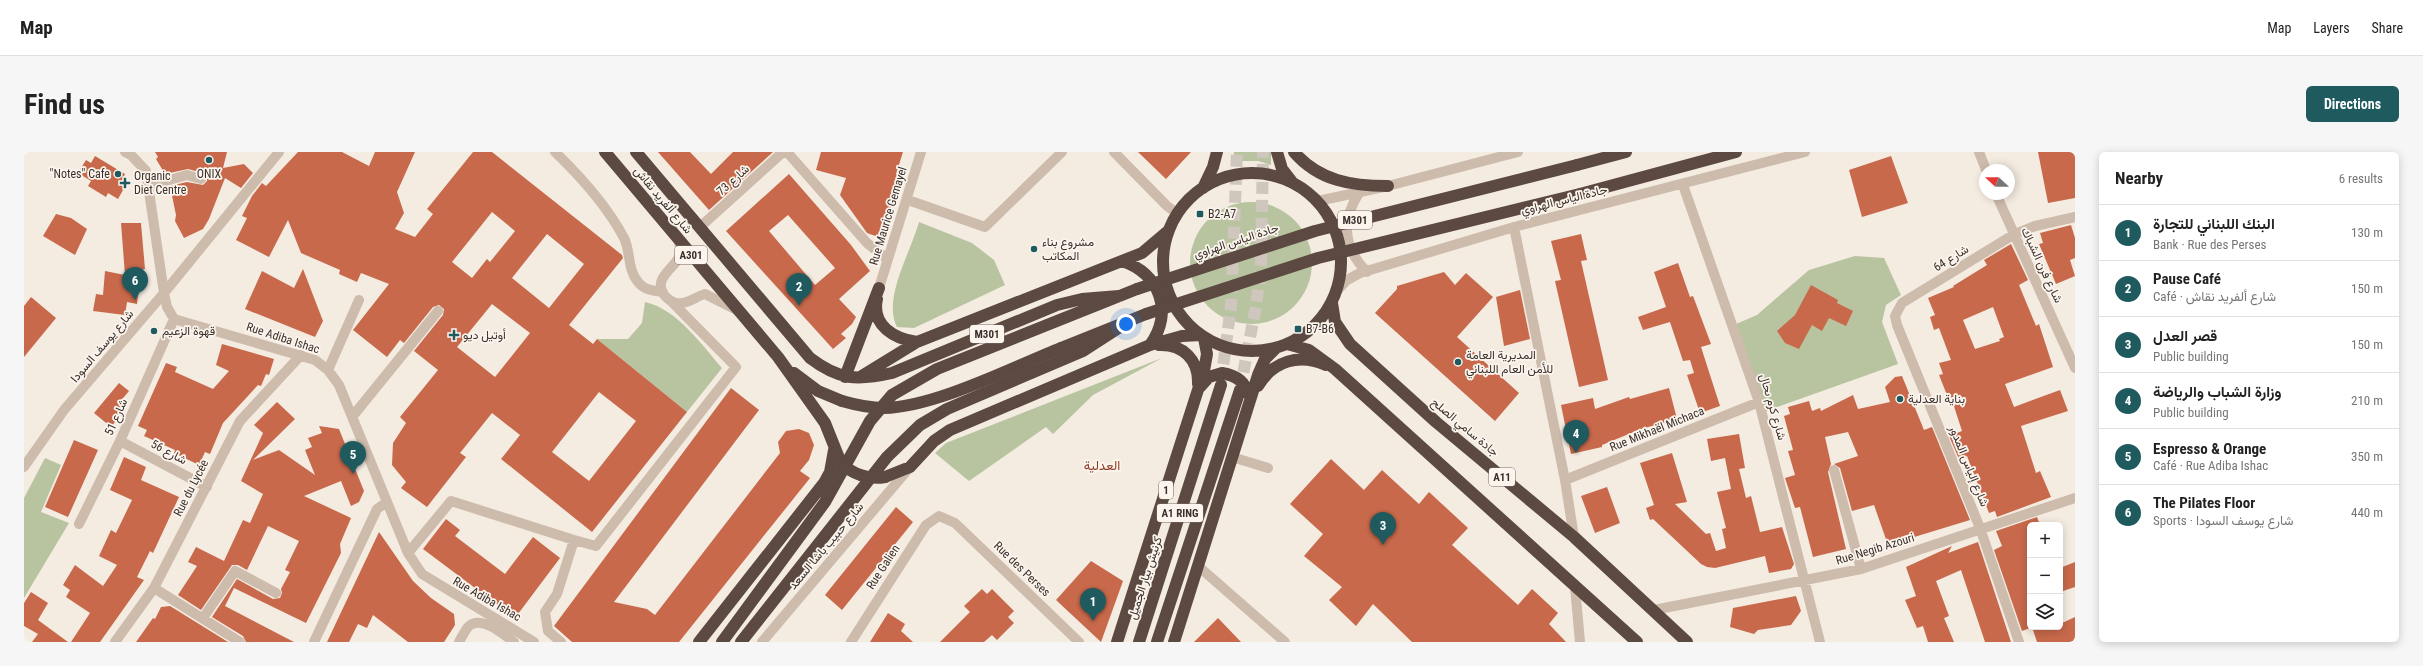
<!DOCTYPE html>
<meta charset="utf-8">
<style>
body{margin:0;font-family:"Roboto Condensed",Vazirmatn,sans-serif;background:#f6f6f6;color:#222}
.controls{position:absolute;right:12px;bottom:12px;display:grid;overflow:hidden;border-radius:6px;box-shadow:0 2px 10px #0003}
.controls button{width:36px;height:36px;display:grid;place-items:center;padding:0;border:0;border-bottom:1px solid #e0e0e0;background:#fff;color:#222;font:20px sans-serif}
.compass{position:absolute;left:1955px;top:12px;width:36px;height:36px;border-radius:50%;background:#fff;box-shadow:0 2px 10px #0003;rotate:292deg}
.you{position:absolute;left:1102px;top:172px;width:14px;height:14px;margin:-10px;border:3px solid #fff;border-radius:50%;background:#1a73e8;box-shadow:0 0 0 6px #1a73e833}
.badge{display:grid;place-items:center;width:26px;height:26px;border-radius:50%;background:#1f5a5e;color:#fff;font-size:13px;font-weight:700}
.pin{position:absolute;translate:-50% -33px;filter:drop-shadow(0 1px 2px #0008)}
.pin::after{content:'';position:absolute;top:21px;width:14px;height:12px;background:inherit;clip-path:polygon(0 0,100% 0,50% 100%)}
.list{margin:0;padding:0;list-style:none}
h2{display:flex;justify-content:space-between;align-items:center;height:52px;margin:0;padding:0 16px;font-size:17px}
h2 small{font-size:13px;font-weight:400;color:#767676}
.list li{display:grid;grid-template-columns:26px 1fr auto;gap:12px;align-items:center;box-sizing:border-box;height:56px;padding:0 16px;border-top:1px solid #e0e0e0}
.list b{display:block;font-size:15px;white-space:nowrap}
.list p{margin:0;font-size:13px;white-space:nowrap;color:#767676}
.list em{font-size:13px;font-style:normal;color:#767676}
.icon{flex:none;width:22px;height:22px;fill:none;stroke:currentColor;stroke-width:2;stroke-linecap:round;stroke-linejoin:round}
.map{position:relative;flex:none;width:2051px;height:490px;overflow:hidden;border-radius:6px}
header{display:flex;align-items:center;gap:24px;box-sizing:border-box;height:56px;padding:0 20px;background:#fff;border-bottom:1px solid #e0e0e0}
header strong{font-size:19px}
nav{display:flex;gap:22px;margin-inline-start:auto;font-size:14px}
.intro{display:flex;align-items:center;justify-content:space-between;box-sizing:border-box;height:96px;padding:0 24px}
h1{margin:0;font-size:28px}
.button{padding:10px 18px;border-radius:6px;background:#1f5a5e;color:#fff;font-size:14px;font-weight:700}
main{display:flex;gap:24px;padding:0 24px}
aside{flex:1;background:#fff;border-radius:6px;box-shadow:0 2px 10px #0003}
.map>svg:first-child{display:block}
</style>
<header>
<strong>Map</strong>
<nav><a>Map</a><a>Layers</a><a>Share</a></nav>
</header>
<div class="intro"><h1>Find us</h1><a class="button">Directions</a></div>
<main>
<div class="map">
<svg width="2051" height="490" viewBox="0 0 2051 490">
<rect width="100%" height="100%" fill="#f4ebe1"/>
<!-- green -->
<path fill="#b8c4a0" d="M1210,0H1247V13L1234,9H1210Z
M1166 111a61 61 0 1 1 122 0a61 61 0 1 1-122 0Z
M895,70L948,91L970,108L981,133L890,176L873,175C858,147 887,100 895,70Z
M1831,104L1860,106L1877,143L1862,153L1858,170L1874,212L1742,259L1712,172L1733,163L1785,118Z
M621,150C653,157 677,192 698,216L663,260L573,187H604L618,171Z
M1138,206L1069,243L1029,282L1022,275L945,329L911,301L922,291Z
M21,306L37,313L17,360L45,371L0,446V346Z"/>
<!-- building -->
<path fill="#c8694b" fill-rule="evenodd" d="M131,0H203L199,16L220,12L229,21L217,36L201,26L185,67L179,77L160,86L151,69L152,63L146,34L163,30L179,33L183,29V25L179,21L164,17L141,22L132,7L134,5Z
M274,0H318L345,14L351,0H391L373,40L380,61L371,77L391,85L409,62L403,57L449,0H468L598,103L599,106L545,173L569,192L573,187L663,260L568,380L477,307L496,283L468,261L436,301L442,305L403,355L377,336L382,330L368,313L369,291L382,271L376,265L414,218L390,199L419,163L420,157L415,153L409,155L380,191L376,188L363,205L329,178L365,132L337,121L333,130L315,122L316,118L277,101L264,68L245,105L212,88L223,66L218,64L228,44L238,31L242,34ZM468,60L491,79L466,110L463,107L448,126L428,110ZM523,82L560,112L525,156L488,126ZM468,152L506,181L471,225L433,195ZM575,240L612,269L565,329L528,300Z
M634,0H666L687,22L709,0H749L685,58Z
M797,0H879L872,22L877,24L857,86L843,81L816,43L822,26L792,18Z
M1114,0H1167L1142,27Z
M2014,0H2051V46L2024,51Z
M71,4L101,22L98,28L103,31L94,47L84,41L82,45L64,34L67,29L54,21L62,8L67,11Z
M1867,4L1884,51L1838,65L1825,18Z
M765,22L827,93L846,119L815,147L832,165L828,172L817,182L822,186L809,197L702,79ZM764,63L811,116L791,133L745,79Z
M32,62L47,66L63,77L51,103L19,84Z
M97,71H117L121,117L117,118L113,152L103,150L101,163L69,159L72,142L79,143L81,119L101,123Z
M2047,73L2051,86V106L2046,108L2051,124L2032,132L2015,92L2019,91L2016,81Z
M1557,82L1563,108L1557,109L1584,228L1555,235L1531,129L1537,128L1527,89Z
M1987,92L2004,128L1995,133L2012,174L2015,172L2029,215L1981,232L1990,255L2036,238L2044,259L1997,274L2012,321L2016,319L2027,345L1973,365L1971,359L1965,361L1943,304L1935,307L1925,284L1938,279L1926,242L1923,243L1915,223L1919,222L1915,211L1927,208L1915,176L1910,178L1906,165L1911,163L1904,146L1930,135L1929,134L1963,113L1960,108ZM1969,155L1980,185L1975,187L1976,189L1951,197L1939,168Z
M1654,111L1666,145L1669,144L1687,192L1677,195L1696,254L1676,261L1663,223L1670,221L1666,208L1659,209L1646,170L1619,178L1614,165L1642,155L1630,120Z
M279,117L299,169L291,185L221,157L238,119L270,136Z
M1420,120L1431,133L1442,121L1469,145L1433,185L1495,241L1471,269L1351,161L1373,137V134Z
M1787,133L1814,148L1813,151L1829,159L1822,174L1805,166L1798,179L1788,173L1775,197L1761,191L1753,179L1771,163Z
M1496,138L1506,187L1480,194L1472,145Z
M7,145L32,166L0,205V154Z
M198,192L250,207L245,223L242,222L237,234L234,233L199,271L186,302L181,300L175,313L150,301L151,298L120,284L123,278L114,274L142,211L153,215L151,220L189,237L205,219L192,213Z
M1878,224L1900,278L1908,275L1946,368L1864,393L1850,353L1828,359L1816,316L1810,312L1834,304L1824,280L1801,285L1807,312L1804,320L1822,397L1789,405L1776,355L1771,356L1761,326L1771,323L1764,299L1769,298L1760,264L1766,262L1764,255L1785,249L1788,259L1796,256L1797,259L1829,243L1834,257L1866,250L1861,235L1871,225Z
M95,231L105,239L95,251L102,256L87,275L70,261Z
M707,236L735,258L590,450L623,457L631,463L756,301L754,290L762,279L775,277L785,281L790,293L785,308L776,319L786,326L655,490H548L530,474Z
M1645,236L1653,267L1617,277L1578,293V295L1547,302L1537,253L1569,246L1571,257L1605,245L1606,247Z
M253,250L271,267L229,308L255,298L291,323L281,298L288,295L284,286L298,281L295,274L315,277L340,339L335,350L327,354L317,329L280,344L327,366L316,392L317,401L282,471L210,436L201,454L270,490H222L219,484L188,465L213,427L249,447L256,446L258,441L257,437L266,420L261,418L275,389L244,374L223,418L214,413H208L177,458L154,443L173,414L164,410L172,395L200,409L219,368L226,371L239,342L217,329L239,281L230,273Z
M1715,282L1721,316L1715,317L1722,346L1727,344L1736,380L1758,375L1770,412L1767,417L1745,421L1741,404L1691,416L1683,415L1677,412L1629,367L1626,368L1622,356L1630,353L1616,311L1648,301L1663,350L1651,352L1682,382L1686,381L1692,399L1702,396L1698,377L1702,376L1693,340L1707,337L1701,306L1687,309L1683,287Z
M50,288L74,298L44,365L21,355Z
M100,305L122,315L117,328L155,345L129,401L126,399L113,425L120,428L76,490H47L66,461L42,445L46,438L39,433L51,413L79,434L93,413L75,404L87,378L92,381L108,348L86,338Z
M1307,307L1340,338L1358,318L1395,352L1405,340L1444,376L1428,393L1494,453L1508,437L1534,461L1525,472L1542,490H1388L1349,452L1332,474L1305,448L1318,435L1280,404L1299,382L1266,352Z
M1583,335L1596,371L1571,381L1557,344Z
M872,355L889,370L818,458L801,443Z
M2013,365L2016,373H2006V476L1998,479L1970,398L1978,394L1972,379Z
M422,367L436,378L431,384L481,422L509,385L536,406L491,466L399,397Z
M355,380L389,429L407,446L430,462L431,473L420,490H384L349,463L343,476L334,472L325,490H303Z
M1954,390L1987,490H1961L1937,418L1912,429L1925,464L1920,466L1930,490H1904L1899,474L1893,476L1881,448L1892,444L1882,415L1928,394L1924,401Z
M1067,409L1099,429L1077,490L1032,448Z
M2051,410V435L2036,440V416Z
M958,437L963,442L968,437L990,459L984,465L990,471L973,488L968,483L960,490H916L946,460L940,454Z
M7,440L24,451L14,468L44,490H8L14,482L0,474V451Z
M1772,444L1777,459L1767,473L1734,478L1730,482L1706,475L1709,456Z
M146,454L204,490H112L129,466L131,467L137,455Z
M864,461L881,472L877,479L889,490H846Z
M2051,465V490H2013L2008,475H2036V472Z
M1194,466L1217,490H1170Z"/>
<g fill="none" stroke-linecap="round" stroke-linejoin="round">
<!-- highway-tunnel -->
<path stroke="#cfc6bd" stroke-width="12" stroke-dasharray="12 6" stroke-linecap="butt" d="M1197,230L1207,154L1213,0
M1216,238L1232,154L1237,112L1239,0"/>
<!-- minor -->
<path stroke="#cdbbac" stroke-width="10" d="M101,0L107,3L122,19L140,141L143,155L150,167L291,208L304,218L315,233L384,401L398,422L510,490
M531,0C557,25 583,54 600,86C607,100 603,117 614,130C620,138 630,139 639,140
M763,0L843,91L863,107
M1090,0L1143,54L1154,62
M1955,0L1962,18
M1659,33L1735,250L1796,490
M124,34L163,23L177,27
M1335,41C1317,69 1319,96 1343,120
M1972,42L2051,216
M884,48L961,75L1038,0
M1294,49L1364,34L1494,0
M676,75L759,0
M1490,75L1541,328L1550,385
M655,88C655,92 657,99 656,103C651,117 626,127 642,145C646,149 652,152 658,151C667,150 673,144 681,142L711,157
M855,136L897,0
M1313,139L1323,128L1336,121L1490,75L1781,0
M304,218L335,148
M328,265L414,159
M96,289L183,335
M1208,305L1244,316
M0,315L40,258L140,141L255,0
M1810,318L1837,417
M1541,328L1735,250
M55,372L96,289L150,167
M550,388L572,394L712,215L647,149
M384,401L427,349L550,388L533,442L521,460L524,479L537,490
M1174,414L1261,490
M1551,435L1556,490
M130,436L216,490
M1630,458L1837,417L2051,346
M179,466L211,419L252,441
M91,490L130,436L216,269L277,203
M290,490L353,357L363,350
M435,490C438,485 441,478 445,474C458,463 480,483 490,490
M738,490L886,315
M827,490L902,373L915,364L931,371L1055,490
M1995,490L1956,376L1873,173L1871,164L1878,151L1989,83L2011,74L2051,65"/>
<!-- highway -->
<path stroke="#5c4a42" stroke-width="12" d="M581,0L754,205L801,271L817,311
M612,0L786,206C815,228 833,229 868,221L1033,153L1058,147L1095,144
M1253,0L1258,17L1268,30
M1270,0C1295,29 1328,34 1364,34
M1553,13L1602,0
M1139 110a89 89 0 1 1 178 0a89 89 0 1 1-178 0Z
M1179,36L1189,15L1193,0
M1556,42L1712,0
M1098,109C1136,121 1150,161 1126,193
M853,147C847,174 871,187 893,190
M1308,151L1311,170L1326,192L1412,270L1550,385L1663,490
M1263,192L1285,198L1311,217L1613,490
M1135,193C1159,192 1175,208 1174,232
M1037,196L1122,162
M770,221L794,239L818,249
M821,225L855,136
M836,225L893,190L1118,101L1144,79
M1234,234C1249,209 1275,201 1302,213
M1176,235L1185,225L1198,221C1210,223 1221,229 1224,242
M861,325L886,315L910,289L926,278L1126,193L1158,184L1177,183
M675,490L800,331L806,320L810,298
M698,490L801,350L846,269L868,243L913,217L1113,137
M717,490L863,305L896,273L923,257L1059,199L1107,168
M1093,490L1180,219L1183,202L1180,186
M1115,490L1197,233
M1133,490L1216,238
M1150,490L1234,223L1241,207L1252,196"/>
<!-- highway-bridge -->
<path stroke="#5c4a42" stroke-width="12" d="M1113,137L1291,79L1553,13
M1122,162L1294,106L1556,42
M818,249C832,253 845,256 860,256C911,255 989,215 1037,196
M817,311C828,322 845,328 861,325"/>
</g>
<!-- markers -->
<g fill="#1f5a5e" stroke="#fbf5ee" stroke-width="1.5">
<circle cx="185" cy="8" r="4"/>
<circle cx="94" cy="22" r="4"/>
<path d="M99 25h4v4h4v4h-4v4h-4v-4h-4v-4h4z"/>
<rect x="1172" y="58" width="8" height="8" rx="2"/>
<circle cx="1010" cy="97" r="4"/>
<rect x="1270" y="173" width="8" height="8" rx="2"/>
<circle cx="130" cy="179" r="4"/>
<path d="M428 177h4v4h4v4h-4v4h-4v-4h-4v-4h4z"/>
<circle cx="1434" cy="210" r="4"/>
<circle cx="1876" cy="247" r="4"/>
</g>
<g text-anchor="middle" stroke-width="3.5" stroke-linejoin="round" paint-order="stroke">
<!-- shield labels -->
<g fill="#fbf5ee" stroke="#756b66" stroke-width="1">
<rect x="1314" y="59" width="34" height="18" rx="3"/>
<rect x="651" y="94" width="32" height="18" rx="3"/>
<rect x="946" y="173" width="34" height="18" rx="3"/>
<rect x="1465" y="316" width="26" height="18" rx="3"/>
<rect x="1135" y="329" width="14" height="18" rx="3"/>
<rect x="1133" y="352" width="46" height="18" rx="3"/>
</g>
<g font-size="11" font-weight="bold" fill="#3b302b">
<text x="1331" y="72">M301</text>
<text x="667" y="107">A301</text>
<text x="963" y="186">M301</text>
<text x="1478" y="329">A11</text>
<text x="1142" y="342">1</text>
<text x="1156" y="365">A1 RING</text>
</g>
<!-- poi labels -->
<g font-size="12" fill="#3b302b" stroke="#fbf5ee" text-anchor="start">
<text x="86" y="26" text-anchor="end">"Notes" Cafe</text>
<text x="185" y="26" text-anchor="middle">ONIX</text>
<text x="110" y="28">Organic<tspan x="110" dy="14">Diet Centre</tspan></text>
<text x="1184" y="66">B2-A7</text>
<text x="1018" y="94">مشروع بناء<tspan x="1018" dy="14">المكاتب</tspan></text>
<text x="1282" y="181">B7-B6</text>
<text x="138" y="183">قهوة الزعيم</text>
<text x="439" y="187">أوتيل ديو</text>
<text x="1442" y="207">المديرية العامة<tspan x="1442" dy="14">للأمن العام اللبناني</tspan></text>
<text x="1884" y="251">بناية العدلية</text>
</g>
<!-- street labels -->
<g font-size="12" fill="#3b302b" stroke="#fbf5ee">
<text transform="translate(709 28) rotate(-42)" y="4">شارع 73</text>
<text transform="translate(639 48) rotate(50)" y="4">شارع ألفريد نقاش</text>
<text transform="translate(1540 48) rotate(-14)" y="4">جادة الياس الهراوي</text>
<text transform="translate(864 64) rotate(-73)" y="4">Rue Maurice Gemayel</text>
<text transform="translate(1212 89) rotate(-18)" y="4">جادة الياس الهراوي</text>
<text transform="translate(1927 106) rotate(-32)" y="4">شارع 64</text>
<text transform="translate(2018 113) rotate(65)" y="4">شارع فرن الشباك</text>
<text transform="translate(259 186) rotate(18)" y="4">Rue Adiba Ishac</text>
<text transform="translate(78 194) rotate(-50)" y="4">شارع يوسف السودا</text>
<text transform="translate(1749 255) rotate(74)" y="4">شارع كرم ىحال</text>
<text transform="translate(92 265) rotate(-66)" y="4">شارع 51</text>
<text transform="translate(1441 275) rotate(40)" y="4">جادة سامي الصلح</text>
<text transform="translate(1633 277) rotate(-22)" y="4">Rue Mikhaël Michaca</text>
<text transform="translate(145 300) rotate(28)" y="4">شارع 56</text>
<text transform="translate(1945 314) rotate(68)" y="4">شارع إلياس المدور</text>
<text transform="translate(167 336) rotate(-63)" y="4">Rue du Lycée</text>
<text transform="translate(802 394) rotate(-50)" y="4">شارع حبيب باشا السعد</text>
<text transform="translate(1851 397) rotate(-17)" y="4">Rue Negib Azouri</text>
<text transform="translate(859 415) rotate(-57)" y="4">Rue Galien</text>
<text transform="translate(998 417) rotate(44)" y="4">Rue des Perses</text>
<text transform="translate(1121 426) rotate(-72)" y="4">كرنيش بيار الجميل</text>
<text transform="translate(463 447) rotate(30)" y="4">Rue Adiba Ishac</text>
</g>
<!-- neighbourhood labels -->
<g font-size="13" fill="#8c3b22" stroke="#fbf5ee">
<text x="1078" y="318">العدلية</text>
</g>
</g>
</svg>
<div class="controls">
<button>+</button>
<button>−</button>
<button><svg class="icon" aria-label="layers" viewBox="0 0 24 24"><path d="M12 4l9 5-9 5-9-5zM3 14l9 5 9-5"/></svg></button>
</div>
<svg class="compass" viewBox="-18 -18 36 36"><path d="M0-13l5 13h-10z" fill="#e53935"/><path d="M0 13l5-13h-10z" fill="#767676"/></svg>
<div class="you"></div>
<div class="pin badge" style="left:1069px;top:469px">1</div>
<div class="pin badge" style="left:775px;top:154px">2</div>
<div class="pin badge" style="left:1359px;top:393px">3</div>
<div class="pin badge" style="left:1552px;top:301px">4</div>
<div class="pin badge" style="left:329px;top:322px">5</div>
<div class="pin badge" style="left:111px;top:148px">6</div>
</div>
<aside>
<h2>Nearby<small>6 results</small></h2>
<ul class="list">
<li><span class="badge">1</span><div><b>البنك اللبناني للتجارة</b><p>Bank · Rue des Perses</p></div><em>130 m</em></li>
<li><span class="badge">2</span><div><b>Pause Café</b><p>Café · شارع ألفريد نقاش</p></div><em>150 m</em></li>
<li><span class="badge">3</span><div><b>قصر العدل</b><p>Public building</p></div><em>150 m</em></li>
<li><span class="badge">4</span><div><b>وزارة الشباب والرياضة</b><p>Public building</p></div><em>210 m</em></li>
<li><span class="badge">5</span><div><b>Espresso &amp; Orange</b><p>Café · Rue Adiba Ishac</p></div><em>350 m</em></li>
<li><span class="badge">6</span><div><b>The Pilates Floor</b><p>Sports · شارع يوسف السودا</p></div><em>440 m</em></li>
</ul>
</aside>
</main>
